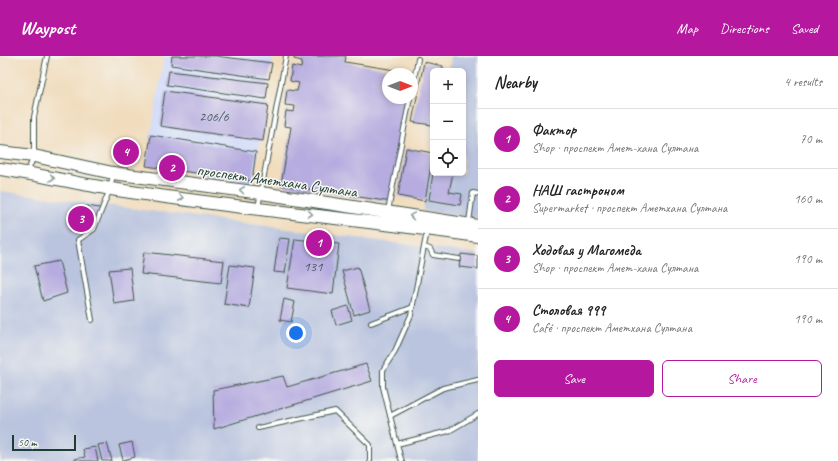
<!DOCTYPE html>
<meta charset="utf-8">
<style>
body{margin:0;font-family:Caveat,sans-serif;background:#f6f6f6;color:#222}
.controls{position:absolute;right:12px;top:12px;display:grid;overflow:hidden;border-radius:6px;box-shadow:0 2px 6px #0003}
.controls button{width:36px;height:36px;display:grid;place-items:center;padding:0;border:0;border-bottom:1px solid #e0e0e0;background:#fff;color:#222;font:20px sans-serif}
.compass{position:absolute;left:382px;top:12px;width:36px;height:36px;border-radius:50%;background:#fff;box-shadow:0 2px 6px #0003;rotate:90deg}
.scale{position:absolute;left:12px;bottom:10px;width:64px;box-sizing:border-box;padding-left:4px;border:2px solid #1f3d34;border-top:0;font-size:11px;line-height:14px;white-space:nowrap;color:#1f3d34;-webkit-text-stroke:3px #f6f6f2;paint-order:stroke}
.you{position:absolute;left:296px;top:277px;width:14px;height:14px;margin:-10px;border:3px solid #fff;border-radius:50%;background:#1a73e8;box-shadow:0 0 0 6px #1a73e833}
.badge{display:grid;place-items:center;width:26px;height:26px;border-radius:50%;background:#b5179e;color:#fff;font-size:13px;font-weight:700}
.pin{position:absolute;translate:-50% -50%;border:2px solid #fff;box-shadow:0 1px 4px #0006}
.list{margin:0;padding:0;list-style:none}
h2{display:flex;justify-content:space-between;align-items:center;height:52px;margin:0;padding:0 16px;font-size:17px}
h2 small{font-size:13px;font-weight:400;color:#767676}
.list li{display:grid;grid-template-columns:26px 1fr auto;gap:12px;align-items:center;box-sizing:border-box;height:60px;padding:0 16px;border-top:1px solid #e0e0e0}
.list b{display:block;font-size:15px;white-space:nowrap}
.list p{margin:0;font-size:13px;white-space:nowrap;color:#767676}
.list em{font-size:13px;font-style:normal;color:#767676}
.actions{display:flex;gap:8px;padding:12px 16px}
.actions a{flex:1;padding:9px 0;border:1px solid #b5179e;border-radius:6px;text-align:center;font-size:14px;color:#b5179e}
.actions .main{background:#b5179e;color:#fff}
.icon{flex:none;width:22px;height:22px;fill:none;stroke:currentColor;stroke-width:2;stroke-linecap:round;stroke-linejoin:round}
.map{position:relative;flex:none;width:478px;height:405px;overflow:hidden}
header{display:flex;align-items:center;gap:24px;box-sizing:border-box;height:56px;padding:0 20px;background:#b5179e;color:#fff}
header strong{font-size:19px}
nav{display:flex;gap:22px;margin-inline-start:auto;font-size:14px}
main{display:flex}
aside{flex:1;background:#fff}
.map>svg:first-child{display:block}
</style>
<header>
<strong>Waypost</strong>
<nav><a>Map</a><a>Directions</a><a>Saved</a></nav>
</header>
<main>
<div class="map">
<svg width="478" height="405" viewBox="0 0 478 405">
<rect width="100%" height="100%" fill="#f6f6f2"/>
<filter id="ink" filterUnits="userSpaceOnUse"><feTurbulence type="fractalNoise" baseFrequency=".025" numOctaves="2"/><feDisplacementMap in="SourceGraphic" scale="8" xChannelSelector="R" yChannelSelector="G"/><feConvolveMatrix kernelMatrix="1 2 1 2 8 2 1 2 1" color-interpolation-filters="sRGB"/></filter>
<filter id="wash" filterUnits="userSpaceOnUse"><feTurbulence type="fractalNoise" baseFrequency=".012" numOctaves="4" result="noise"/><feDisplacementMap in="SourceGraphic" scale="16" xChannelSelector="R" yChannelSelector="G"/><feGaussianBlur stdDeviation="0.9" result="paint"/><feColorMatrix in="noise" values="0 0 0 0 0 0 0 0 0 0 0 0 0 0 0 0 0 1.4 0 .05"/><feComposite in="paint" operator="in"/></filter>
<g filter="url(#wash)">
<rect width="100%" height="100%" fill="#f1ddbe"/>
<!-- built -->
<path fill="#d0daf9" d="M164,0H273L253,128L146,109Z"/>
<!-- industrial -->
<path fill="#bac4de" d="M451,0H478V162L423,155L433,101V117H463V15H449Z
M0,135L478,198V405H0Z"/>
<g id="blocks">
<!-- building -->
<path fill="#b6acdf" d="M172,0H215L272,7L269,23L171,9Z
M295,0H346L345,6L414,17L388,18V42H408L392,146L281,129L291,71L284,70L286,55L294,56L295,50L285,49L287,34L297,35L299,27L290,25L292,10L301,12L302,5L294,3Z
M424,6L443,10L442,15H433V62L432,69L412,66Z
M169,15L268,27L266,43L167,29Z
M165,35L268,49L263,85L160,70Z
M151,79L256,96L252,125L146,110Z
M406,92L433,97L425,145L398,140Z
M433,117H453L449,136L462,138L460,149L429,144Z
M86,150L100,152L94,169L89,174L71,175L67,164L79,162Z
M279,182L290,183L285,217L274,216Z
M295,183L339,188L333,238L287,232Z
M144,196L224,205L221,227L141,218Z
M461,198L478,200V213L459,211Z
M59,205L67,237L43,245L34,210Z
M230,209L255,212L249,252L224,248Z
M358,211L370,254L354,259L342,215Z
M130,212L134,245L114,248L109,214Z
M284,243L295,246L291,266L280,264Z
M348,250L352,264L336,269L332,255Z
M366,308L372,325L214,373L213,334L283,320L287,331Z
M132,386L135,401L123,404L119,389Z
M107,387L112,405H102L98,389Z
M95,391L98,405H75V403L85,401L83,393Z"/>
</g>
</g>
<g filter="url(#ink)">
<use href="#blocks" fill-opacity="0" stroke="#3e5549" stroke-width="1"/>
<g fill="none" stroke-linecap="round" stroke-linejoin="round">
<!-- lane casing -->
<g stroke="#3e5549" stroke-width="6">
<path id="lane" d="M412,33L418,3
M27,117L34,100V61L47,0
M258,152L286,0
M388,155L410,42
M469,166L473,137L478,138
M424,191L430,193L433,199L459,203
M92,264L78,184L94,173L110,133L113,119
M371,267L413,251
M390,360L443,332L478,324
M258,372L335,355L370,389V405
M397,388L449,375L478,358
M402,405L400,400L383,331V314L395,295L411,259L427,175"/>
</g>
<!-- primary casing -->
<g stroke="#3e5549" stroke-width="14">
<path id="primary" d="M0,96L34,100L113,117L261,137L478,170
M0,113C37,118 74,127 111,133C233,152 356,163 478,180"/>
</g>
<!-- lane -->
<use href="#lane" stroke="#fff" stroke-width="4"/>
<!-- primary -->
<use href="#primary" stroke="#fff" stroke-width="12"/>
</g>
<!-- one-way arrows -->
<defs><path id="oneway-chevron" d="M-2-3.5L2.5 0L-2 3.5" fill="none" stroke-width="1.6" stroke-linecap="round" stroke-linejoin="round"/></defs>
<g stroke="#8f9e9a">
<use href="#oneway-chevron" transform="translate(52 122) rotate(11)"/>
<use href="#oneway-chevron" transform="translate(242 134) rotate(-172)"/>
<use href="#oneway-chevron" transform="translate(181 142) rotate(8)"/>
<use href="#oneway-chevron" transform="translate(310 158) rotate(7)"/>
<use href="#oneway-chevron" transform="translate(412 160) rotate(-171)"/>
</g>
</g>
<g text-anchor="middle" stroke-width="3" stroke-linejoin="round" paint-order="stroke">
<!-- number labels -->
<g font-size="14" fill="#45595f">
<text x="214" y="65">206/6</text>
<text x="313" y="215">131</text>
</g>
<!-- street labels -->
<g font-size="16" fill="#1f3d34" stroke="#f6f6f2">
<text transform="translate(277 124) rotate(8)" y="6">проспект Аметхана Султана</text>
</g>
</g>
</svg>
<div class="controls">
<button>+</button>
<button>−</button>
<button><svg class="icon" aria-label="locate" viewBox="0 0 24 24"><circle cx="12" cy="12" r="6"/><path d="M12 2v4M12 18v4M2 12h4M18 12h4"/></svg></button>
</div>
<svg class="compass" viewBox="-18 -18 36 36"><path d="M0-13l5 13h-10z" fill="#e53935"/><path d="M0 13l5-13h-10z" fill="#767676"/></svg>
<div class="scale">50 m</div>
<div class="you"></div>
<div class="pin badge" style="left:319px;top:187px">1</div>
<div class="pin badge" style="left:172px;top:112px">2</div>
<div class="pin badge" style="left:81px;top:163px">3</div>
<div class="pin badge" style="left:126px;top:96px">4</div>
</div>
<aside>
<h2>Nearby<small>4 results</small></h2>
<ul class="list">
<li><span class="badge">1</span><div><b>Фактор</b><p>Shop · проспект Амет-хана Султана</p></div><em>70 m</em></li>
<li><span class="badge">2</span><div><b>НАШ гастроном</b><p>Supermarket · проспект Аметхана Султана</p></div><em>160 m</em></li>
<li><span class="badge">3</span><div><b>Ходовая у Магомеда</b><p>Shop · проспект Амет-хана Султана</p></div><em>190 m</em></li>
<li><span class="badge">4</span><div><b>Столовая 999</b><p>Café · проспект Аметхана Султана</p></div><em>190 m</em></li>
</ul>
<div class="actions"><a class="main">Save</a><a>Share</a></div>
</aside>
</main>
